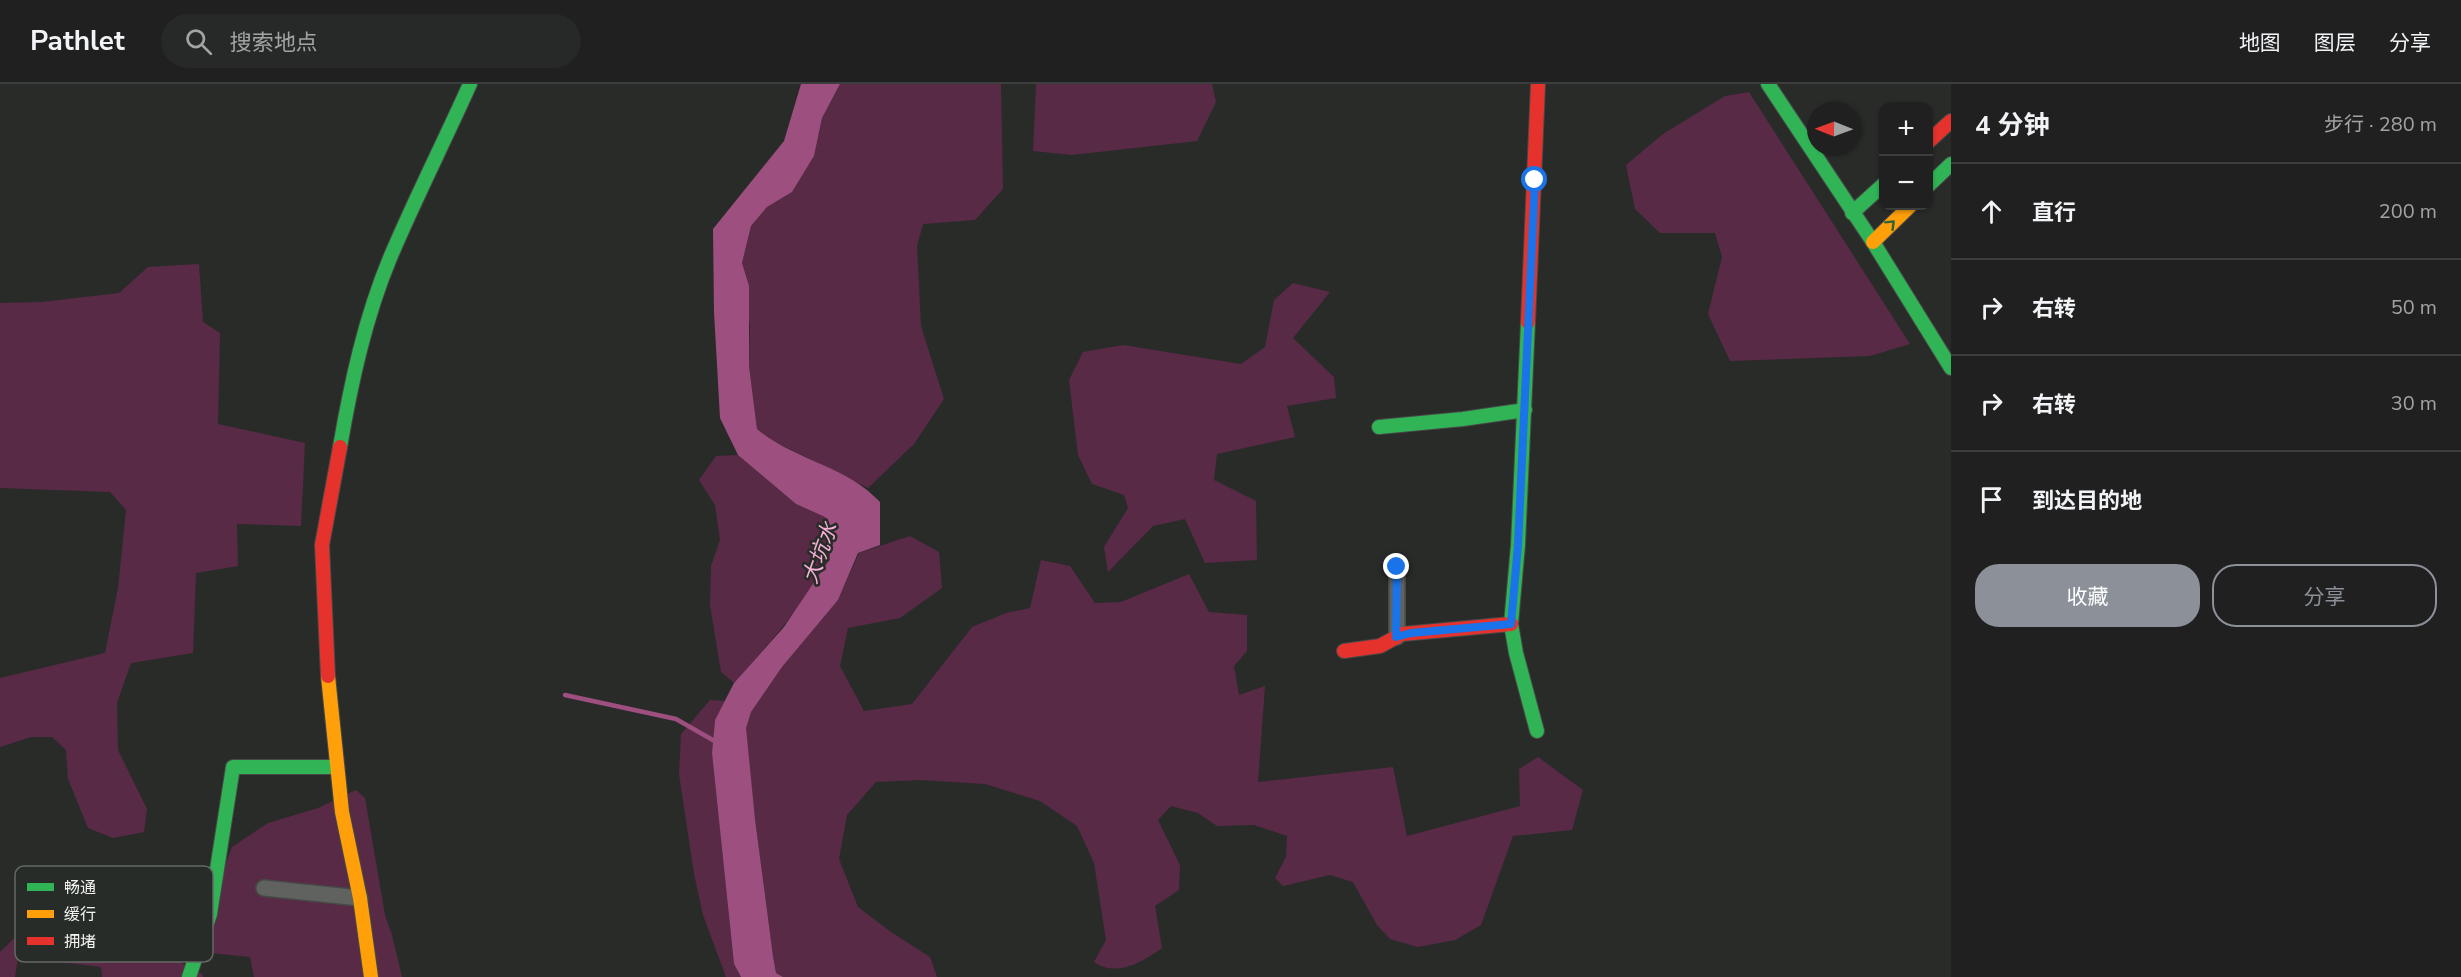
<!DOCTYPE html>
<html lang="zh">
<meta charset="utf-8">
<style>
body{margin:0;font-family:"Nunito Sans","Noto Sans SC",sans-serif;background:#272828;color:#f1f3f6}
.controls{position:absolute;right:18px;top:18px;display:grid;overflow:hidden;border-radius:12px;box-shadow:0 2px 4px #0004}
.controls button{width:54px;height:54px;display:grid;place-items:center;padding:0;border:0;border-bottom:2px solid #3c3e3d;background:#1f201f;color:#f1f3f6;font:30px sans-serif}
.compass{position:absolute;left:1807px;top:18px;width:54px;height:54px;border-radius:50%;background:#1f201f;box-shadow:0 2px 4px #0004;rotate:271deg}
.stop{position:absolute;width:18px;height:18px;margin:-14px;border:4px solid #1a73e8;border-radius:50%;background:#fff}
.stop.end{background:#1a73e8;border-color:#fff;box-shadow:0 2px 6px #0008}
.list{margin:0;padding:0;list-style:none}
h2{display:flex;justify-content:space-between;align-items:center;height:78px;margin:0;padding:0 24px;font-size:26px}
h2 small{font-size:20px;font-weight:400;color:#a1a3a4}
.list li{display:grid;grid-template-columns:39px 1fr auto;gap:18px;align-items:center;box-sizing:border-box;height:96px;padding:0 24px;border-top:2px solid #3c3e3d}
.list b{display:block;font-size:22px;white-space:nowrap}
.list em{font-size:20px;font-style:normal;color:#a1a3a4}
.actions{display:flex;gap:12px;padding:18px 24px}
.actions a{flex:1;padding:14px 0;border:2px solid #8c9099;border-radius:24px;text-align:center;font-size:21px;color:#8c9099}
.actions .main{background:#8c9099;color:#fff}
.icon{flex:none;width:33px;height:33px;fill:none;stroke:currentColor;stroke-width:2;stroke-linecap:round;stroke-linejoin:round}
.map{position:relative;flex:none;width:1951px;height:893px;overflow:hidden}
header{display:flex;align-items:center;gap:36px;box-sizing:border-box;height:84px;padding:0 30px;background:#1f201f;border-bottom:2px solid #3c3e3d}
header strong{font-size:28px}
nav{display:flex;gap:33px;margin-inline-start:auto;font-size:21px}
.search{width:420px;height:54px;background:#272828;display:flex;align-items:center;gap:15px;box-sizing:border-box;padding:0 21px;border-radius:33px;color:#a1a3a4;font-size:22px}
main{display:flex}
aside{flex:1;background:#1f201f}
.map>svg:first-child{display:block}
</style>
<header>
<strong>Pathlet</strong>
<div class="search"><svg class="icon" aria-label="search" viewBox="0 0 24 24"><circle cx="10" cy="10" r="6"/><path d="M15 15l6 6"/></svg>搜索地点</div>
<nav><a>地图</a><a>图层</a><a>分享</a></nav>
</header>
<main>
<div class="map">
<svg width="1951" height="893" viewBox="0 0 1951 893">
<rect width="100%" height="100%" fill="#292b29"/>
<!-- green -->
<path fill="#582a46" d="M840,0H1001L1003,105L975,136L923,140L917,162L921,242L944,315L914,360L868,404L771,356L757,345L749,282L750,242L742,179L751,142L767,123L792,108L814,72L822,34Z
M1036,0H1212L1216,18L1197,57L1072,71L1033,67Z
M1749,8L1910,260L1870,272L1730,277L1708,230L1722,173L1715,149H1660L1635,125L1626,81L1663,50L1725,12Z
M199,180L203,238L220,249L218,340L305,359L301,442L237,440L238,482L196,489L193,569L131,579L117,619L118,666L147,725L144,748L113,754L88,744L68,695L66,666L52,653H31L0,663V594L105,569L118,504L126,426L110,408L0,404V219L42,218L119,209L148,183Z
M1293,199L1330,208L1293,254L1334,293L1336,314L1287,322L1295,353L1217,370L1214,396L1256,417L1257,476L1205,479L1185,435L1153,442L1108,488L1104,463L1128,424L1124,411L1092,400L1078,371L1069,296L1083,268L1123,261L1241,280L1265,263L1274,216Z
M738,371L796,420L825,433C828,440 832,448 832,455C834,490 758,572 734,599L721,588L710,521L711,482L720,456L715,421L699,396L716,372Z
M910,452L939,468L942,504L900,534L848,544L840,582L864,627L912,620L972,543L1006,529L1030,524L1041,476L1070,482L1095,519L1121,518L1189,490L1209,528L1247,531V567L1234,582L1239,611L1265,602L1258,698L1393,683L1407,752L1520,722L1519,685L1538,673L1583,706L1572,746L1513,752L1481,841L1455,856L1418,863L1390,855L1377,841L1353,798L1330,791L1283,802L1275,794L1286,773L1287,752L1254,741L1217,742L1198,729L1171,722L1158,736L1180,781L1179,806L1155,822L1162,864C1140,880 1115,893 1094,878L1106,856L1094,779L1077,742L1040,717L985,700L919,696L876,698L847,731L839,775L858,823L891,848L930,873L937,893H783L776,889L773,872L755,735L745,644L751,628L782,583L838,516L859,469Z
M710,616L725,617L715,636L712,669L734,880L741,893H726L703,831L694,790L679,690L681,650Z
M356,706L365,714L385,831L392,851L402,893H254L250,873L201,868L226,779L232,763L268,739L318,724Z
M29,840L81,842L106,859L152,863L202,890L203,893H102L101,883L18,873L15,893H0V868Z"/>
<!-- water -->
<path fill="#9d4f7f" d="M801,0H840L822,34L814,72L792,108L767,123L751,142L742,179L749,202V282L757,345C794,376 847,382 880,418V461L858,469L838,516L782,583L751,628L746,644L755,735L773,872L776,889L783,893H741L734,880L712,669L715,636L734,599L784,543L829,476L832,455L825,433L796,420L738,371L720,334L714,228L713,145L784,57Z"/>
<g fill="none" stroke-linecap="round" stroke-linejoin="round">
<!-- stream -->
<path stroke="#9d4f7f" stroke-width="4.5" d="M565,611L676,635L718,659"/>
<!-- street casing -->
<g stroke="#474947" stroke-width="18">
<path id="street" d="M1397,553V483
M264,804L360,814"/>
</g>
<!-- fast casing -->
<g stroke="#474947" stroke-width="16">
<path id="fast" d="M1768,0L1873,158L1951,284
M1928,102L1951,80
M1852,129L1884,100
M1528,238L1518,461L1511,540L1516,569L1537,647
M1379,343L1463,335L1525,326
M340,363C351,299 365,234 390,174C415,115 444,58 470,0
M189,893L210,830L233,683H337"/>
</g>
<!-- slow casing -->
<g stroke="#474947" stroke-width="16">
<path id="slow" d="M1873,158L1910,122
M328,592L342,728L360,814L371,893"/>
</g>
<!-- jam casing -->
<g stroke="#474947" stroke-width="16">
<path id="jam" d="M1928,58L1951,37
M1528,238L1538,0
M1344,567L1380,562L1402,550L1511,540
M328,592L322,461L340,363"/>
</g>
<!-- street -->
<use href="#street" stroke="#606260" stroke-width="15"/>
<!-- fast -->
<use href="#fast" stroke="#30b455" stroke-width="14"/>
<!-- slow -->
<use href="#slow" stroke="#ff9f0a" stroke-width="14"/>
<!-- jam -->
<use href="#jam" stroke="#e5322d" stroke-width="14"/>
</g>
<!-- one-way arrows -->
<defs><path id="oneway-chevron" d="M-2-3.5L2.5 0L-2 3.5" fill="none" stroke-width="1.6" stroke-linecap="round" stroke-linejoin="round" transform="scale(1.5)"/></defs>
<use stroke="#2b623a" href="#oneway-chevron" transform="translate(1891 140) rotate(-45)"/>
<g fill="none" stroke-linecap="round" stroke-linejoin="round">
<!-- route -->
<path stroke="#1a73e8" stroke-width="8" d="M1397,483L1396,553L1411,549L1511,540L1518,461L1535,96"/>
</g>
<g text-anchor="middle" stroke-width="5" stroke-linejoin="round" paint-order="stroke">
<!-- water labels -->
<g font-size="21" font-style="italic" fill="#f6b0d7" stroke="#282c28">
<text transform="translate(820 469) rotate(-70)" y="7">大坑水</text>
</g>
</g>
<!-- legend -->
<rect x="15" y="782" width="198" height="96" rx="9" fill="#282c28" stroke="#646864" stroke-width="1.5"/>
<rect x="27" y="799" width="27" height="8" fill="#30b455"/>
<rect x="27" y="826" width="27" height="8" fill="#ff9f0a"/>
<rect x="27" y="853" width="27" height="8" fill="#e5322d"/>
<g font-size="16" fill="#f1f4f1">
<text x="64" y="809">畅通</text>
<text x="64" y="836">缓行</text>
<text x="64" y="863">拥堵</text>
</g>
</svg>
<div class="controls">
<button>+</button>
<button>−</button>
</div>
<svg class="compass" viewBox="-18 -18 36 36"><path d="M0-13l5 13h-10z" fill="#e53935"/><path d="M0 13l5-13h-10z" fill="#a1a3a4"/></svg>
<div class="stop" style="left:1535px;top:96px"></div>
<div class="stop end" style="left:1397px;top:483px"></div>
</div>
<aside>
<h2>4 分钟<small>步行 · 280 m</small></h2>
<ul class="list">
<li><svg class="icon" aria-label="ahead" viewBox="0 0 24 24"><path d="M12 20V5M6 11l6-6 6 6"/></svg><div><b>直行</b></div><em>200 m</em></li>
<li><svg class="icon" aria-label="right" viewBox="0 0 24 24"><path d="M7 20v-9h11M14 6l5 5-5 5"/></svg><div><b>右转</b></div><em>50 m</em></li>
<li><svg class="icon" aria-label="right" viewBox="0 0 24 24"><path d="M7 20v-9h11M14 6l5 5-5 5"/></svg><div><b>右转</b></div><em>30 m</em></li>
<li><svg class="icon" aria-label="arrive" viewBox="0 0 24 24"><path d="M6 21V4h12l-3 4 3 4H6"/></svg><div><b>到达目的地</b></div></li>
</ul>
<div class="actions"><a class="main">收藏</a><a>分享</a></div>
</aside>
</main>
